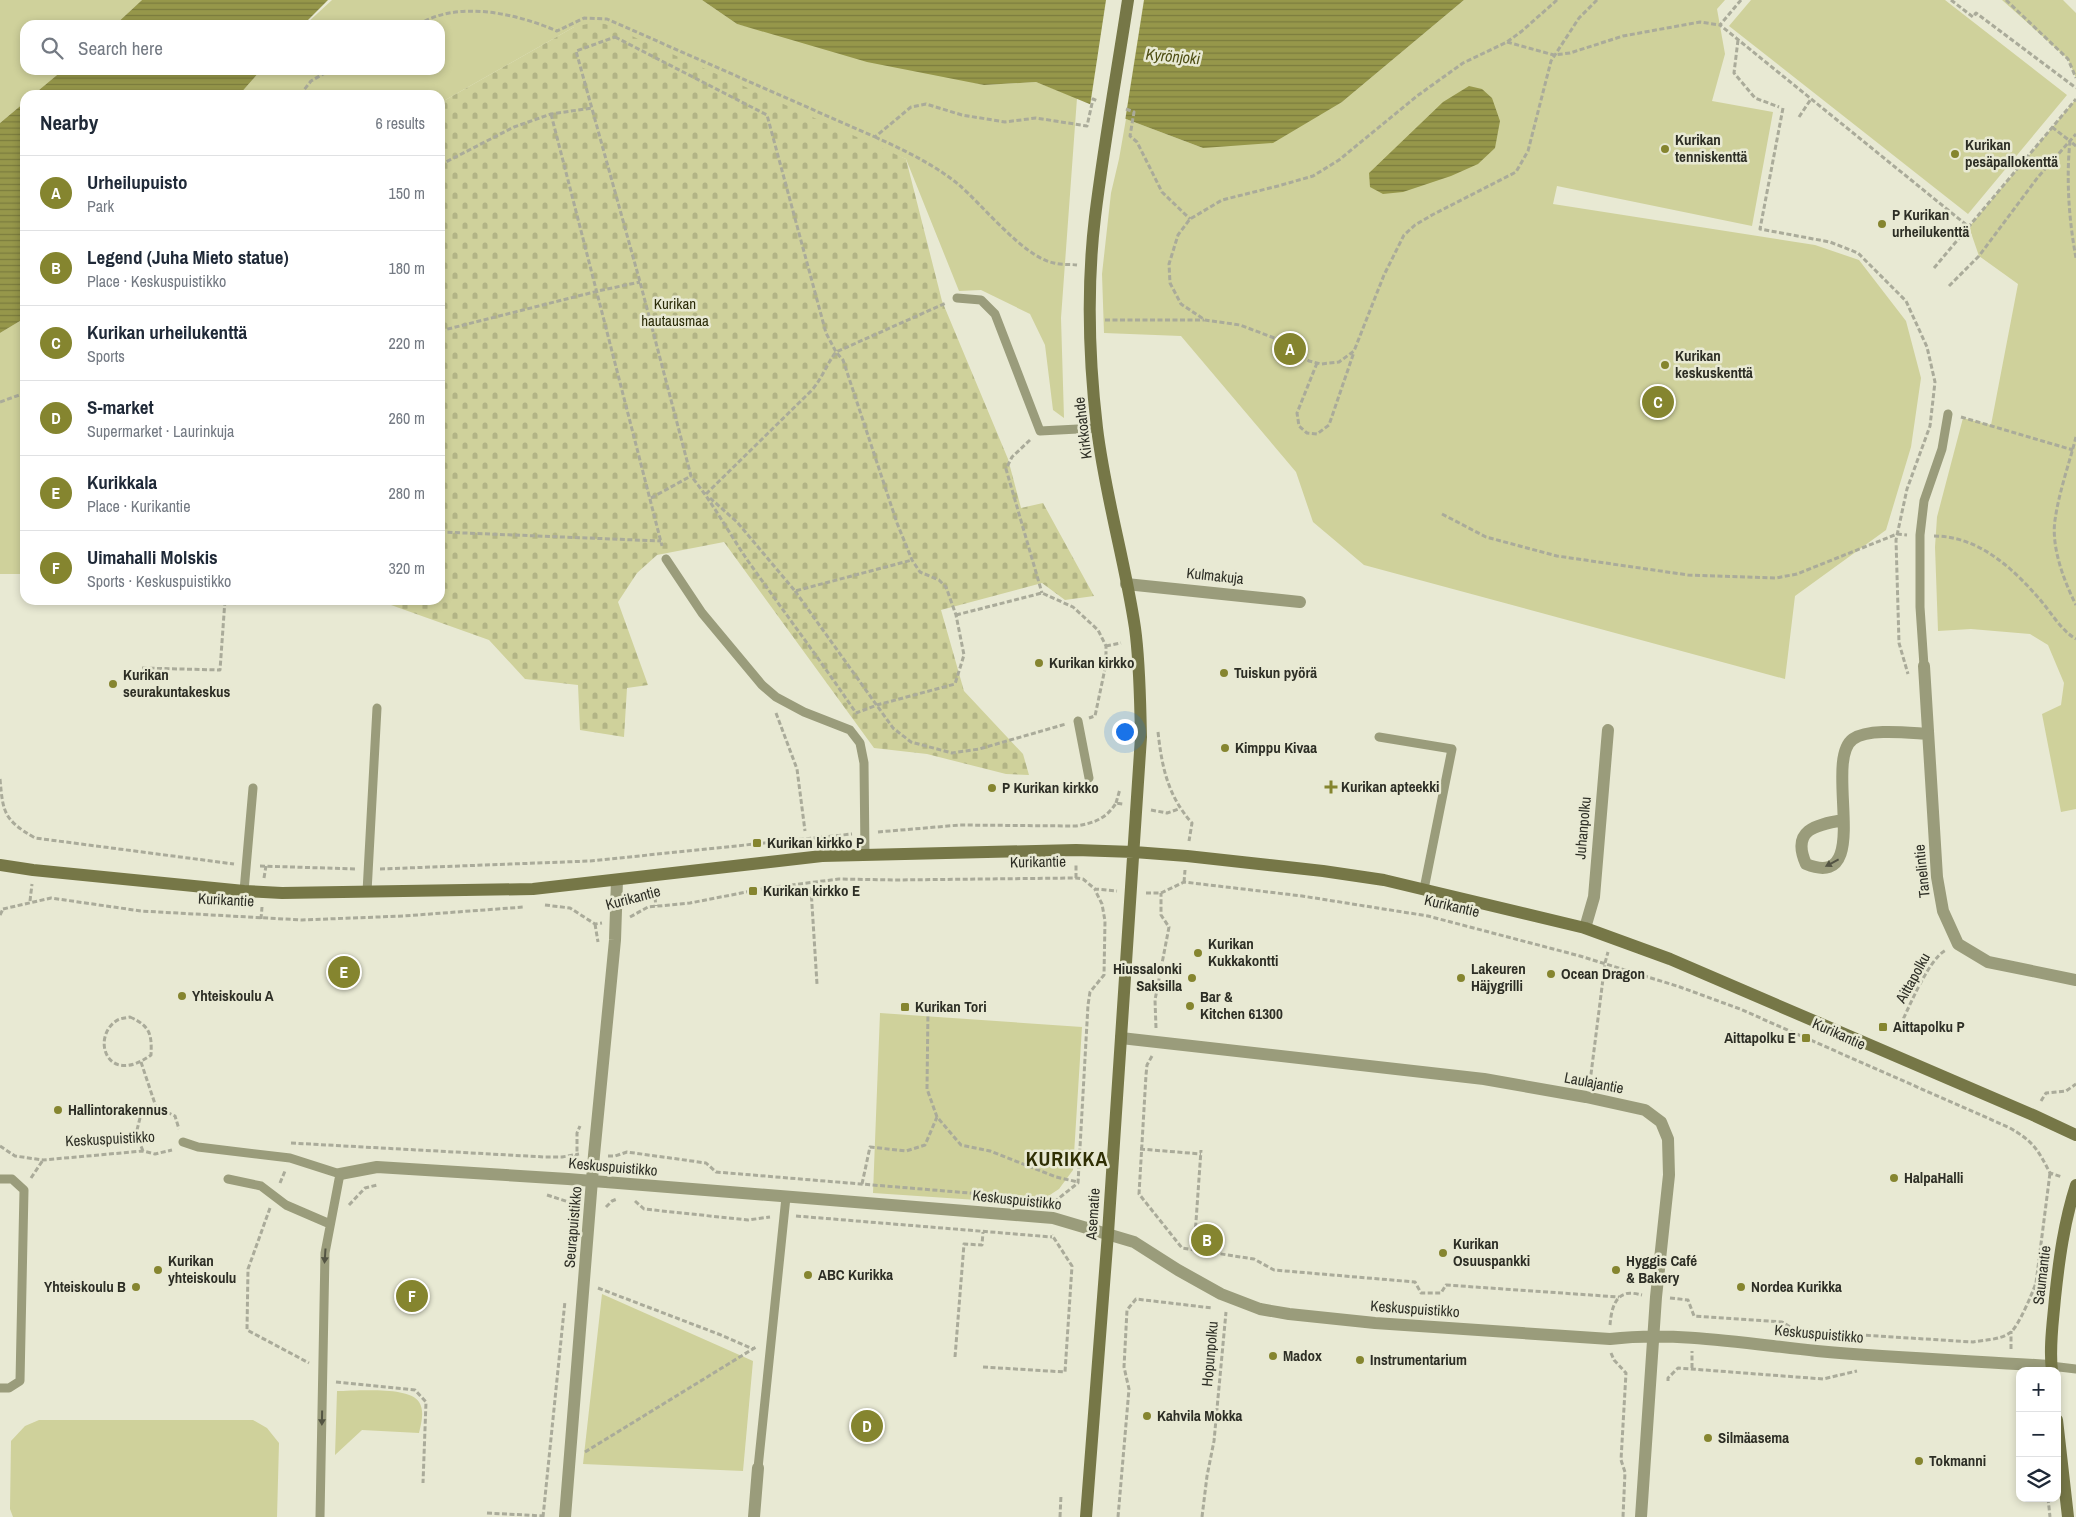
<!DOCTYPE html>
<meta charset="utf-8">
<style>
body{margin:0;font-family:"Archivo Narrow",sans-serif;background:#f6f6f7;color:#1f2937}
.controls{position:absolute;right:15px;bottom:15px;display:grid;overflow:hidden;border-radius:10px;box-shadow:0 2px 8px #0003}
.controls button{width:45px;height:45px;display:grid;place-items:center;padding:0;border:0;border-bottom:1px solid #e0e1e3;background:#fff;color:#1f2937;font:25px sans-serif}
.you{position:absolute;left:1124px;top:731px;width:18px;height:18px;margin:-12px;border:4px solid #fff;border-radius:50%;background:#1a73e8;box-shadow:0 0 0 8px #1a73e833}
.badge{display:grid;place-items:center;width:32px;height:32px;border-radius:50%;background:#85852f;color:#fff;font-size:16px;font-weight:700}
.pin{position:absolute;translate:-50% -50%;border:2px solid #fff;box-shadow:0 1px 5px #0006}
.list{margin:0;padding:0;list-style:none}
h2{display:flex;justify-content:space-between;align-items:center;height:65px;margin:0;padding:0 20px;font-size:21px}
h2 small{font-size:16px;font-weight:400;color:#747a83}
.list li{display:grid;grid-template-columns:32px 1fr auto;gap:15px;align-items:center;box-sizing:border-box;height:75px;padding:0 20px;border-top:1px solid #e0e1e3}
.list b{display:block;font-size:19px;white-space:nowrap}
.list p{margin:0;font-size:16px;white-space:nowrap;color:#747a83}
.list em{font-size:16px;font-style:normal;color:#747a83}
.icon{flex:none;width:28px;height:28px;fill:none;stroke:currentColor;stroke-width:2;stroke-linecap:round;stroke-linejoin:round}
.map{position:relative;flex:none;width:2076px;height:1517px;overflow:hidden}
.search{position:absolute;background:#fff;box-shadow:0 2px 8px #0003;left:20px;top:20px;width:425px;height:55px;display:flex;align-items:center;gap:12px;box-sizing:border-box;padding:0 18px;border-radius:15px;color:#747a83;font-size:19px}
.panel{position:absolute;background:#fff;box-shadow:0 2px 8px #0003;left:20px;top:90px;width:425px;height:515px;border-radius:15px}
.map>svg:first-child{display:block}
</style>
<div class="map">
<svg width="2076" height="1517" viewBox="0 0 2076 1517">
<defs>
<pattern id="cemetery-stones" width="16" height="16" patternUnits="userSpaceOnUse" patternTransform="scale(1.25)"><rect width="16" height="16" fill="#cfd19b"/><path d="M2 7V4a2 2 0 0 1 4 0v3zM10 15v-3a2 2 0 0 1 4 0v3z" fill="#b2b485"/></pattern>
<pattern id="water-rules" width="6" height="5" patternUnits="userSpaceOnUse" patternTransform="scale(1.25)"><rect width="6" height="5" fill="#96974a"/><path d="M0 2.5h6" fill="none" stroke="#7b7c3d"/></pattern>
</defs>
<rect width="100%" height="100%" fill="#e8e9d3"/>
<!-- green -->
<path fill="#cfd19b" d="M0,0H142L115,25H25V70H63L33,95H25V102L0,123Z
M332,0H702L737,24L984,85L1036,82L1077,98L1061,318L1064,418L1053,410L1045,345L1030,314L981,290L959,291L906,159L574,27L440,103V95H239L261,70H440V25H305Z
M1464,0H1725L1717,9L1725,54L1712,101L1773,112L1752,226L1557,186L1553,204L1815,245L1859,260L1906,321L1921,378L1911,447L1886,530L1795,596L1785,679L1364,565L1313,522L1296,472L1181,336L1104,333L1102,274L1111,193L1119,159L1126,119L1203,148L1342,102Z
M1751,0H1945L2067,95L1968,214L1729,26Z
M2002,0H2063L2076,13V78L2068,59Z
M2076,99V809L2061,812L2042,714L2061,705L2064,683L2048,645L2030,634L1971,629L1938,631L1935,547L1937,517L1963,418L1991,425L2018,284L1979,256L1969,227Z
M25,318V574H0V333Z
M880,1013L1082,1027L1073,1170L1059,1189L1036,1204L873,1193Z
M602,1294L753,1361L743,1471L583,1464Z
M337,1391C355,1391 410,1386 419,1402C425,1411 421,1424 419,1433L362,1430L335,1455Z
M39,1420H253L267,1428L279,1443L277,1517H13L10,1509L11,1441L25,1426Z"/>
<!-- cemetery -->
<path fill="url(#cemetery-stones)" d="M592,23L605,24L906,159L942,301L1008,459L1021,508L1043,503L1094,596L1065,600L1042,583L941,610L964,691L1023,754L1029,775L1006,774L927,754L874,748L724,542L657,555L637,573L618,602L648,685L627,688L624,737L580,730L578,685L525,679L489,640L377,600H440V103L574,27Z"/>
<!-- water -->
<path fill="url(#water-rules)" d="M142,0H328L303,25H115Z
M702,0H1464L1342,102L1273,143L1203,148L1126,119L1036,82L984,85L867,62L737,24Z
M63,70H261L239,95H33Z
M1469,86L1482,89L1492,98L1500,121L1495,148L1478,164L1451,176L1403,192L1383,194L1370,187L1369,173L1443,102Z
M25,102V318L0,333V123Z"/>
<!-- pier -->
<path fill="#e8e9d3" d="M1106,0H1144L1125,121L1090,106Z"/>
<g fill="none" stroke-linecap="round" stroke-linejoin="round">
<!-- path -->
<path stroke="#aaab9a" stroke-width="3" stroke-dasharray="5 2.5" stroke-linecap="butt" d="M1557,0L1522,31L1507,42L1463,63L1417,96L1339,160L1313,176L1278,186L1222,200L1190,219L1178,235L1169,264L1170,283L1181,304L1205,320L1240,325L1277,339L1309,361L1321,364L1339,362L1354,351L1384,275L1404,235L1415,225L1432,215L1516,172L1528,151L1551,61L1579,18L1597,0
M1741,0L1720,25L1969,227
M1951,0L1973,17L1976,13L2076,88
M2006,0L2068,59L2076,78
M418,25C457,0 515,13 557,31L584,18L607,19L875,137L911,107L926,104L962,115L1005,122L1036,118L1087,126L1093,99L1098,101
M615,37L767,115L826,333L836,352L843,360L897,523L912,560L920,572L939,580L946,587L956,615L964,655L955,684L877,705L856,713C821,661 784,612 748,561C729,533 713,503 691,476L640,282L576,51Z
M1738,40L1734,73L1755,98L1779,107
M1507,42L1554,55L1570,53L1623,36L1700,22L1720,25
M300,95L311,81L330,70
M1783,108L1760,229L1830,242L1858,253L1906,301L1927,347L1935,382L1930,426L1907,489L1896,540L1899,643L1908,674
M1126,109L1134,112L1130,136L1137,142L1162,192L1190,219
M551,114L662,546
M1799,117L1811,99
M2052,127L2070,141
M875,137C904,150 933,164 958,184C982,204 1023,257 1054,263C1061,265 1069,264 1077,265
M2076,146L2070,141C2066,179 2069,221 2076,258
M440,165L514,127L551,114L592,108
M1934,268L2076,99
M1949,286L1979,256L2038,177L2076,134
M1105,320H1204
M440,331L598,291L640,282
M1317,363L1297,413L1299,426L1307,433L1317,434L1329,425L1354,352
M0,402L25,393
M1961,417L2073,450
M2076,437C2069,464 2059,492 2055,520C2051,547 2064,581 2076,605
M1030,440L1012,457L1006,469L1042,593
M706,494L812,390C823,377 826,365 836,352L946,303
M651,498L691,476
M710,498L737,522L795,591L912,560
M1442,514L1486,537L1557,556L1688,575L1776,578L1797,574L1897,534L1907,535
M440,532L661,541
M1934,536C1979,536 2014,569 2042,602C2052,614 2062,631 2076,639
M795,591L893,728L911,742L952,753L979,749L1066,724
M956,615L1042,593L1073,607L1098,630L1106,646V664L1095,716L1089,718
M1106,646L1121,643
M142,668L220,670L225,600
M776,713L797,769L805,831
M1158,732C1162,768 1168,796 1192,823L1189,841
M0,779C3,813 4,820 35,838L234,864
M1116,803L1120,789
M1151,810L1167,813L1179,809
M878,832L960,825L1076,826C1094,823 1106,819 1116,803L1123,804
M260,866L356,869
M380,869L590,861L852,834
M264,878L266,866
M1076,878V864
M1184,882L1185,870
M811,889L817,984
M654,890L656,906
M1146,893H1161L1184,882L1302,896L1428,916L1580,956L1680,987L1740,1009L2008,1127C2033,1141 2037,1148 2050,1173L2062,1177
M30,901L32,884
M545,905L570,908L595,924L602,923
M3,909L51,898L141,911L302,920L403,916L524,907
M0,915L3,909
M630,917L648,907L690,903L767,888L839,879L895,880L1076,878L1083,879L1095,889L1117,891
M261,919L262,907
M595,924L598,942
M928,1009L927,1089L937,1117L961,1145L990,1151L1056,1177L1078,1182
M130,1017C150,1026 152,1034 151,1055C107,1087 91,1038 116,1021C120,1018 125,1018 130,1017Z
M1156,1028L1155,1000L1169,927L1161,915V893
M1897,1032C1907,1013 1927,960 1946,950
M1152,1056L1147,1065L1146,1075L1139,1194L1182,1248L1254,1259L1274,1270L1415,1282L1421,1293H1441L1446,1285L1619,1297
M141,1062L156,1107
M1590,1082L1605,963L1608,952
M2041,1101L2046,1093L2066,1091L2076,1084
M291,1143L545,1157H562L579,1154
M0,1146L15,1156L43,1160L143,1151L155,1154L172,1150
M1140,1149L1201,1154
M143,1151L136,1134L141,1114L156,1107L175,1116L179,1129
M608,1156H615L627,1152L706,1163L716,1172L1054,1200
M571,1165L577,1154V1133L580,1126
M31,1178L43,1160
M280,1183L285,1171
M862,1184L870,1147L906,1151L925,1145L937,1117
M547,1195L575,1204
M635,1201L644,1209L748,1220L770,1217
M1054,1202L1078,1183L1088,1005L1090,992L1104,975L1105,921L1102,904L1095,890
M349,1205L365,1188L377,1185
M606,1207L612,1201L617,1199
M270,1208L248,1269L247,1330L309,1363
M796,1216L1052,1237
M1194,1250L1201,1150
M598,1288L721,1335L753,1349
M1670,1298L1688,1300L1694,1316L1782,1322L1797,1331L1973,1342C1984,1340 2001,1340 2011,1332C2019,1325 2032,1294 2036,1283L2050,1173
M1610,1325C1611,1314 1613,1298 1625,1294C1630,1292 1637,1294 1642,1295
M2011,1349V1331
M1611,1353L1614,1360L1626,1373L1621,1460L1625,1472L1623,1517
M955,1357L964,1244L982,1245L983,1232
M983,1367L1065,1372L1072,1266L1052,1235
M1692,1368V1351
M1668,1381V1378L1678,1368L1823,1379L1857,1371
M336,1382L415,1390L426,1402L423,1483
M585,1452L756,1347
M2048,1498L2050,1517
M487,1513L544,1516
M543,1517L565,1301
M1060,1517L1061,1495
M1118,1517L1129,1389L1124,1367L1127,1310L1136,1299L1212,1308
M1202,1517L1207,1476L1214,1441L1226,1312"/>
<!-- lane -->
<path stroke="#9a9c7b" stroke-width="9" d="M957,298L981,300L995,314L1040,431L1097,428
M666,559L702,613L762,685L776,697L804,712L850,730L860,743L864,763L865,855
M1924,666L1920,607V535L1924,501L1942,449L1948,414
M1078,721L1089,778
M1379,737L1452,749L1424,889
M244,891L253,788
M367,892L377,708
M183,1142L198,1147L290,1158L340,1174L325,1253L320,1517
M0,1179H12L24,1190L20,1381L9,1388H0
M228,1179L261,1186L286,1205L330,1224
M2051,1366L2076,1369
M758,1468L786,1197"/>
<!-- street -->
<path stroke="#9a9c7b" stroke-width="12" d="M1126,584L1300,602
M1924,666L1937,877L1943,911L1958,944L1988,962L2076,980
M1843,820C1815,825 1791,830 1806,864C1875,892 1822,761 1853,739C1869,728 1909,733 1928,734
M1585,928L1594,897L1608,730
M1121,1038L1484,1079L1586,1097L1645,1110L1661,1122L1668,1139L1669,1175L1656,1297L1641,1517
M340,1174L377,1167L568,1179L1053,1218L1134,1242L1178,1270L1221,1294L1260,1309L1289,1314L1375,1323L1610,1339C1678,1331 1749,1344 1817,1351C1895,1358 1973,1361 2051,1366
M565,1517L594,1155L615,940L617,880
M754,1517L758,1468"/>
<!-- secondary -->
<path stroke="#767747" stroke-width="12" d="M0,865L33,870L244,891L282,893L533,889L822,856L1076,850L1134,852L1187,856L1323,871L1384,880L1585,928L1670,959L2033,1115L2076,1135
M2052,1371C2049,1347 2053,1322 2055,1298C2059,1260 2064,1222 2076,1185
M2057,1420L2068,1517
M1086,1517L1108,1233L1141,737C1140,701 1140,664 1135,628C1125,561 1105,495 1097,428C1089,360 1087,284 1095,217C1104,144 1117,72 1128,0"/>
</g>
<!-- one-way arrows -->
<defs><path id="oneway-solid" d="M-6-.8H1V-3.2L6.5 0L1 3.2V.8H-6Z" transform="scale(1.25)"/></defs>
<g fill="#535443">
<use href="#oneway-solid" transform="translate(1832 863) rotate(152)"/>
<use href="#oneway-solid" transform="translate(325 1256) rotate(94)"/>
<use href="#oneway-solid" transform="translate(322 1418) rotate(91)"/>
</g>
<!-- markers -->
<g fill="#85852f" stroke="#e8e9d3" stroke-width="2">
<circle cx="1665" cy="149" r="5"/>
<circle cx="1955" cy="154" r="5"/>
<circle cx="1882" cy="224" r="5"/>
<circle cx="1665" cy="365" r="5"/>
<circle cx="1039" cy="663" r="5"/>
<circle cx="1224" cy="673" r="5"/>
<circle cx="113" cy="684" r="5"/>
<circle cx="1225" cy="748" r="5"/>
<path d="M1328.5 779.5h5v5h5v5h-5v5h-5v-5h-5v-5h5z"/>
<circle cx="992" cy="788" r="5"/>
<rect x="752" y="838" width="10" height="10" rx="2.5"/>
<rect x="748" y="886" width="10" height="10" rx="2.5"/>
<circle cx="1198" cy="953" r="5"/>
<circle cx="1551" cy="974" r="5"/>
<circle cx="1192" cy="978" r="5"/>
<circle cx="1461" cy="978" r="5"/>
<circle cx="182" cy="996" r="5"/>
<circle cx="1190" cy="1006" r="5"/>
<rect x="900" y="1002" width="10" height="10" rx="2.5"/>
<rect x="1878" y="1022" width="10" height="10" rx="2.5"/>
<rect x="1801" y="1033" width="10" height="10" rx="2.5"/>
<circle cx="58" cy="1110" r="5"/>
<circle cx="1894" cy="1178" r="5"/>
<circle cx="1443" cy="1253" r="5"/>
<circle cx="158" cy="1270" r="5"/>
<circle cx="1616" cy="1270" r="5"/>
<circle cx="808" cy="1275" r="5"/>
<circle cx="136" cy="1287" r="5"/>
<circle cx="1741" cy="1287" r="5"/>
<circle cx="1273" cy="1356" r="5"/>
<circle cx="1360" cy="1360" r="5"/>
<circle cx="1147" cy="1416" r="5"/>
<circle cx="1708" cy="1438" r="5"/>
<circle cx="1919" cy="1461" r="5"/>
</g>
<g text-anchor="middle" stroke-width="5" stroke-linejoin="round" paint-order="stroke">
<!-- poi labels -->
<g font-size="15" font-weight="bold" fill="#2d2e25" stroke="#e8e9d3" text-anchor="start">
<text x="1675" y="145">Kurikan<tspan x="1675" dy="17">tenniskenttä</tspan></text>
<text x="1965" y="150">Kurikan<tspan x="1965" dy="17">pesäpallokenttä</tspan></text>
<text x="1892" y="220">P Kurikan<tspan x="1892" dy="17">urheilukenttä</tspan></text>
<text x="1675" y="361">Kurikan<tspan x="1675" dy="17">keskuskenttä</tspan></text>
<text x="1049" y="668">Kurikan kirkko</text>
<text x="1234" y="678">Tuiskun pyörä</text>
<text x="123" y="680">Kurikan<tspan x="123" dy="17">seurakuntakeskus</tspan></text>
<text x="1235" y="753">Kimppu Kivaa</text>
<text x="1341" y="792">Kurikan apteekki</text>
<text x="1002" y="793">P Kurikan kirkko</text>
<text x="767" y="848">Kurikan kirkko P</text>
<text x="763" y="896">Kurikan kirkko E</text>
<text x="1208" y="949">Kurikan<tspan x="1208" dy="17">Kukkakontti</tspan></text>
<text x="1182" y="974" text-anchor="end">Hiussalonki<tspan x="1182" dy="17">Saksilla</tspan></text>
<text x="1471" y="974">Lakeuren<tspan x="1471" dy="17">Häjygrilli</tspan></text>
<text x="1561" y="979">Ocean Dragon</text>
<text x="192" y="1001">Yhteiskoulu A</text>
<text x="1200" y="1002">Bar &amp;<tspan x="1200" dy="17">Kitchen 61300</tspan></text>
<text x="915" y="1012">Kurikan Tori</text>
<text x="1893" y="1032">Aittapolku P</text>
<text x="1796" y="1043" text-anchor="end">Aittapolku E</text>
<text x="68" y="1115">Hallintorakennus</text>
<text x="1904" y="1183">HalpaHalli</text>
<text x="1453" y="1249">Kurikan<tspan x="1453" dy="17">Osuuspankki</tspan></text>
<text x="168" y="1266">Kurikan<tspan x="168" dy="17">yhteiskoulu</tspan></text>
<text x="1626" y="1266">Hyggis Café<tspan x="1626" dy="17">&amp; Bakery</tspan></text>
<text x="818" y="1280">ABC Kurikka</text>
<text x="126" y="1292" text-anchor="end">Yhteiskoulu B</text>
<text x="1751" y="1292">Nordea Kurikka</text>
<text x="1283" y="1361">Madox</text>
<text x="1370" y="1365">Instrumentarium</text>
<text x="1157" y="1421">Kahvila Mokka</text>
<text x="1718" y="1443">Silmäasema</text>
<text x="1929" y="1466">Tokmanni</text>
</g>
<!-- park labels -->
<g font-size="15" fill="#2c2c09" stroke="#e8e9d3">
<text x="675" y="309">Kurikan<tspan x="675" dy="17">hautausmaa</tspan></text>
</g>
<!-- street labels -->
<g font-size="15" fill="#2d2e25" stroke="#e8e9d3">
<text transform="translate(1083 428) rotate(-97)" y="5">Kirkkoahde</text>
<text transform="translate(1215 576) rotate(6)" y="5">Kulmakuja</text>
<text transform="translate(1583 828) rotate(-85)" y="5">Juhanpolku</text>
<text transform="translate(1038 862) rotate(-1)" y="5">Kurikantie</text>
<text transform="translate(1922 871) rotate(-96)" y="5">Tanelintie</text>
<text transform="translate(633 898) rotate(-15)" y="5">Kurikantie</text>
<text transform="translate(226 900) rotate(3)" y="5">Kurikantie</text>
<text transform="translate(1452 906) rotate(13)" y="5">Kurikantie</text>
<text transform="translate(1913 978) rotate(-61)" y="5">Aittapolku</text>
<text transform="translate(1839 1034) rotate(24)" y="5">Kurikantie</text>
<text transform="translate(1594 1083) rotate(11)" y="5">Laulajantie</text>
<text transform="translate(110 1139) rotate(-3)" y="5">Keskuspuistikko</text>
<text transform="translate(613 1167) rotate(5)" y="5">Keskuspuistikko</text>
<text transform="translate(1017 1200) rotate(6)" y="5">Keskuspuistikko</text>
<text transform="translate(1093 1214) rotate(-86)" y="5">Asematie</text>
<text transform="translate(573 1227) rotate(-85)" y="5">Seurapuistikko</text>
<text transform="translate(2042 1275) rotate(-83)" y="5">Saumantie</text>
<text transform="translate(1415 1309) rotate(4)" y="5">Keskuspuistikko</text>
<text transform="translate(1819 1334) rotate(5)" y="5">Keskuspuistikko</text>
<text transform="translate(1210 1354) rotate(-85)" y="5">Hopunpolku</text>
</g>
<!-- water labels -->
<g font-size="16" font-style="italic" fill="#4f4f14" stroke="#e8e9d3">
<text transform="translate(1173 56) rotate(5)" y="6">Kyrönjoki</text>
</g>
<!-- district labels -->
<g font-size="20" font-weight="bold" letter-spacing="1" fill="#2f2f04" stroke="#e8e9d3">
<text x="1067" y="1166">KURIKKA</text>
</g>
</g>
</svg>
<div class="controls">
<button>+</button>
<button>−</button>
<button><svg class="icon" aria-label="layers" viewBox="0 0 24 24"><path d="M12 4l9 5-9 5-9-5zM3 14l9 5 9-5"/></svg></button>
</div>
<div class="you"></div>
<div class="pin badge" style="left:1290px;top:349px">A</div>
<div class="pin badge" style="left:1207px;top:1240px">B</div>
<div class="pin badge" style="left:1658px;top:402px">C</div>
<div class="pin badge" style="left:867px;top:1426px">D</div>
<div class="pin badge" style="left:344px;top:972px">E</div>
<div class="pin badge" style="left:412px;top:1296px">F</div>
<div class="search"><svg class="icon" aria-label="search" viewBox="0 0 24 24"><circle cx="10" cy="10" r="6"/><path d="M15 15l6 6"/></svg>Search here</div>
<section class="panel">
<h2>Nearby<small>6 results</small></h2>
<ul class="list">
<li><span class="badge">A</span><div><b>Urheilupuisto</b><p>Park</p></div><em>150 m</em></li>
<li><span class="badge">B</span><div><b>Legend (Juha Mieto statue)</b><p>Place · Keskuspuistikko</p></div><em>180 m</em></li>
<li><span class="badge">C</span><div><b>Kurikan urheilukenttä</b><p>Sports</p></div><em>220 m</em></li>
<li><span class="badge">D</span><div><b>S-market</b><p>Supermarket · Laurinkuja</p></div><em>260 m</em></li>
<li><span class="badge">E</span><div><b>Kurikkala</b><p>Place · Kurikantie</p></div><em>280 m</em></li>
<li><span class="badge">F</span><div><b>Uimahalli Molskis</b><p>Sports · Keskuspuistikko</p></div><em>320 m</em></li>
</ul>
</section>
</div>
